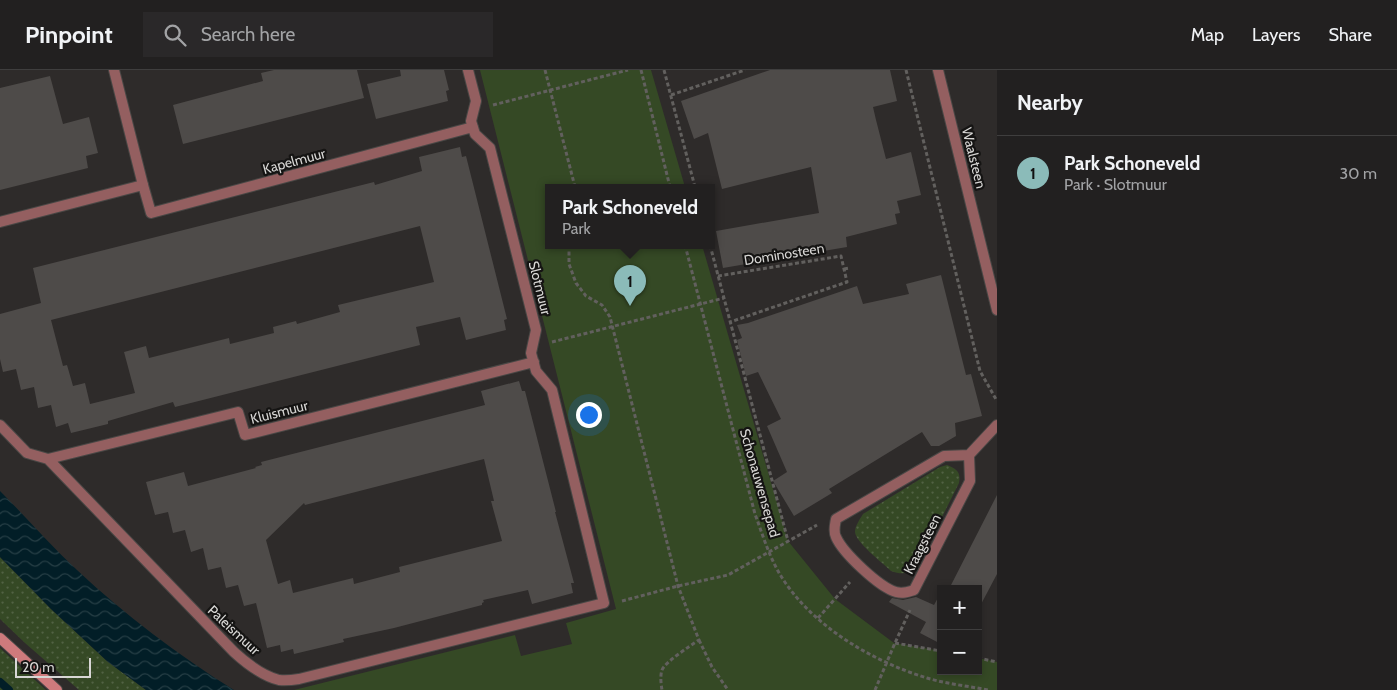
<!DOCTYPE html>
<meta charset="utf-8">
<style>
body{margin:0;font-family:Cabin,sans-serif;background:#2a2829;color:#f1f3f6}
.controls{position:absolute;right:15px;bottom:15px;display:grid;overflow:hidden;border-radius:0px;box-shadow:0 2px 8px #0003}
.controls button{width:45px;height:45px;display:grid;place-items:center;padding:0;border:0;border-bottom:1px solid #3f3e3e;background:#222020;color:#f1f3f6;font:25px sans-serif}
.scale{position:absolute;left:15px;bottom:12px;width:76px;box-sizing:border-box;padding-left:5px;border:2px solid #d8d7d5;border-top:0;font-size:14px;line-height:18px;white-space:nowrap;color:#d8d7d5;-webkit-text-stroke:4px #151413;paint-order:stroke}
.you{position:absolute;left:588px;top:344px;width:18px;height:18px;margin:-12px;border:4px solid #fff;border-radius:50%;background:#1a73e8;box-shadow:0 0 0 8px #1a73e833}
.badge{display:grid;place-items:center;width:32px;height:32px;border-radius:50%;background:#8bbbb9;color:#111;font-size:16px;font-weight:700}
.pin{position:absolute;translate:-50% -41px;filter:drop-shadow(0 1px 2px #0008)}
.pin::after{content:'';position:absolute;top:26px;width:18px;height:15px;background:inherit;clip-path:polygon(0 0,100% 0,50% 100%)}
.popup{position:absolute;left:545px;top:114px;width:170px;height:65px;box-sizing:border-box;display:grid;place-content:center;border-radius:0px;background:#222020;filter:drop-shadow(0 1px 4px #0005);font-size:16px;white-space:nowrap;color:#a2a3a5}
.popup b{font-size:19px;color:#f1f3f6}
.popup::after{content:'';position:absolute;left:50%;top:100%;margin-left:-10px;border:10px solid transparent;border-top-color:#222020}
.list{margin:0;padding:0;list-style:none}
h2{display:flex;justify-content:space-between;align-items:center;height:65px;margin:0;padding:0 20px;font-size:21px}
h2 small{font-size:16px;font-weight:400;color:#a2a3a5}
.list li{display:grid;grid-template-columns:32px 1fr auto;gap:15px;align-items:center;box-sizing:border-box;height:75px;padding:0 20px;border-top:1px solid #3f3e3e}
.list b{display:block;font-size:19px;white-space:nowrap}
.list p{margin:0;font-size:16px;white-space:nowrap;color:#a2a3a5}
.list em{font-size:16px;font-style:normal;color:#a2a3a5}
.icon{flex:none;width:28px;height:28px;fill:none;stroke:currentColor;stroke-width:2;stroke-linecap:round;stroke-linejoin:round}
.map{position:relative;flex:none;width:997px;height:620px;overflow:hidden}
header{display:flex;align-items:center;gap:30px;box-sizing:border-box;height:70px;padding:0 25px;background:#222020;border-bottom:1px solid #3f3e3e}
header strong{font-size:24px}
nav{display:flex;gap:28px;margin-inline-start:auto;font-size:18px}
.search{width:350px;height:45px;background:#2a2829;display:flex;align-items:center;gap:12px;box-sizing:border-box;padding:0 18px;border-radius:0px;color:#a2a3a5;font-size:19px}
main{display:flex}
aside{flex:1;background:#222020}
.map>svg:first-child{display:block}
</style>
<header>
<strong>Pinpoint</strong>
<div class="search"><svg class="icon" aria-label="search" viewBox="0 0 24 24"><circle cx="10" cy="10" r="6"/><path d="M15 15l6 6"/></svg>Search here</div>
<nav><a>Map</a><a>Layers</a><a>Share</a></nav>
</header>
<main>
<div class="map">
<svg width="997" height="620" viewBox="0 0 997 620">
<defs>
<pattern id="grass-dots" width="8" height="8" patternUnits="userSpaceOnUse" patternTransform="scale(1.25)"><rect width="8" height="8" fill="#354925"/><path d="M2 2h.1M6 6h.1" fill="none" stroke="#526244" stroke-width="1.8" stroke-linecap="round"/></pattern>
<pattern id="water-waves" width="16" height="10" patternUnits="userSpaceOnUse" patternTransform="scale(1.25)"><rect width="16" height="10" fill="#021e27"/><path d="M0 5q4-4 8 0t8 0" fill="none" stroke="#263e45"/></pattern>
</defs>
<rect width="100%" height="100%" fill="#2e2b2a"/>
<!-- grass -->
<path fill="url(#grass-dots)" d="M947,395C957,399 961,402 959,413L917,497C908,504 902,505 891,501C883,493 856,473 855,462C855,456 860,449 863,444L940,397Z
M0,487L51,539L108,592L146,620H79L25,573L0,549Z
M0,578L46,620H0Z"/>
<!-- park -->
<path fill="#354925" d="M480,0H651L685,117H549V175H702L788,471L835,529L894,573L941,581V601H978V588L997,592V620H294L515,565L521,586L572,574L566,553L616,539Z"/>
<!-- water -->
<path fill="url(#water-waves)" d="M0,421C26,447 50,475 77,500C125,545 178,585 234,620H146L108,592L51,539L0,487Z"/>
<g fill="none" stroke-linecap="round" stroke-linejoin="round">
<!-- stream -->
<path stroke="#021e27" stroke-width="8" d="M0,612L9,620"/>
</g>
<!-- building -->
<path fill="#4e4b49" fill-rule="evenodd" d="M274,0H357L364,28L183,74L173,35L263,11L261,3Z
M400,0H444L449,20L446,21L448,31L376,49L367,14L401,6Z
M770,0H890L897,31L873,37L876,50L886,89L911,82L921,125L897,131L900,143L895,144L897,154L846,167L847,177L723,198L716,161L819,143L811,97L722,119L708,63L694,69L681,31Z
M50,6L63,54L89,47L98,83L86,86L88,98L0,120V18Z
M460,77L462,87L466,86L507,249L504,250L506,260L466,270L460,247L416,257L420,275L175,337L173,332L108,351V354L71,363L68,353L56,357L51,335L38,338L34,317L21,320L16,299L3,302L0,289V244L41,233L33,198L374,112L375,115L422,101L419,87ZM420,156L434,212L338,235L340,242L297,254L296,251L273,257L274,263L230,274L229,268L149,288L146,276L124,282L135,323L90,334L85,313L73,316L67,295L63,296L51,250Z
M941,205L966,305L971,304L982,346L955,353L956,366L939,376H931L922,362L829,419L832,423L794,446L773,411L787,402L767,356L781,349L758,302L746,306L737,270L742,268L737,255L748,253L857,216L863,234L909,224L906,214Z
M519,311L522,321H525L556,442H555L574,513H571L573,523L532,534L528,520L483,530L484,532L482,533V535L394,558L343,569L344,572L294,584L293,579L281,582L280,575L267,578L256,533L244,536L238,515L226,518L221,497L208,500L203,478L191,482L185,460L173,463L168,442L155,445L146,412L184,402L188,416L256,398L255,397L262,395L261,392L485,335L481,321ZM484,389L494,431H491L502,471L399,497L400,502L354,514L353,508L293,523L290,510L278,514L266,470L304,433L305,435Z
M997,425V504L978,540V519H949Z
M940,524L941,574L920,563L926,552L889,532L892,528L903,530L916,527L934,535Z"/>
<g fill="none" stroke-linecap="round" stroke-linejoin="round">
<!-- lane casing -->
<g stroke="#494745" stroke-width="12">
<path id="lane" d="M114,0L143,115"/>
</g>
<!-- street casing -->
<g stroke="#494745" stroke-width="12">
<path id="street" d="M938,0L997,240
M0,152L143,115L151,143L473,57
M0,355L27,383L48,389L234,582C246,593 263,606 279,610C286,611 293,610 299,609L604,533L552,320L536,301L531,283L536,260L490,78L475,64L471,51L476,31L468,0
M969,385L970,411L914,520C908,522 903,524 896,522C879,517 843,483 836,467C833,461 835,455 836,449L944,386Z
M969,385L997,355
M48,389L238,342L245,365L534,292"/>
</g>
<!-- secondary casing -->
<g stroke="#494745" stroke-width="12">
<path id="secondary" d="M0,568L57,620"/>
</g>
<!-- path -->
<path stroke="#62605e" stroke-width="3" stroke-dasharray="4 2.5" stroke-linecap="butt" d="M545,0L575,117
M641,0L670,117
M664,0L695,117
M906,0L980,301L997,331
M671,25L745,0
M493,35L628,0
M569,175V194L576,213L586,226L602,235L610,247L678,516L699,570C690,576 665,592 662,600C660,606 661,614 662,620
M685,175L755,444C762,463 768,483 778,501C808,554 871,591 927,608C947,614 968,616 988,620
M710,175L788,471
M844,199L850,198
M718,206L841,186L847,212L730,252
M552,272L724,228
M622,531L678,516L728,505L817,455
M818,548L850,512
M699,570L712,597L728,620
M895,573L941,581
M978,588L997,592
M875,620L895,573L910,540"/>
<!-- lane -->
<use href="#lane" stroke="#945f60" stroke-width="10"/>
<!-- street -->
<use href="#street" stroke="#945f60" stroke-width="10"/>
<!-- secondary -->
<use href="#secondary" stroke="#ce7a7c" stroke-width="10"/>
</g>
<g text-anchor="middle" stroke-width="4.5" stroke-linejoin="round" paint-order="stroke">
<!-- street labels -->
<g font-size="14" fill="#d8d7d5" stroke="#151413">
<text transform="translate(974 88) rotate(76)" y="5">Waalsteen</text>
<text transform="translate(294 91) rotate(-15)" y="5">Kapelmuur</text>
<text transform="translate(784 184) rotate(-9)" y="5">Dominosteen</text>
<text transform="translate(540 218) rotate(76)" y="5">Slotmuur</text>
<text transform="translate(279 342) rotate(-14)" y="5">Kluismuur</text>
<text transform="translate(760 413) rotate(74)" y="5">Schonauwensepad</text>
<text transform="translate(922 474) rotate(-63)" y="5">Kraagsteen</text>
<text transform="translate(234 560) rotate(43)" y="5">Paleismuur</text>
</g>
</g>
</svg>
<div class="controls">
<button>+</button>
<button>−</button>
</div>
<div class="scale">20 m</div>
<div class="you"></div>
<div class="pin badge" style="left:630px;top:236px">1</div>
<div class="popup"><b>Park Schoneveld</b>Park</div>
</div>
<aside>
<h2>Nearby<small></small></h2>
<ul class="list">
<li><span class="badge">1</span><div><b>Park Schoneveld</b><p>Park · Slotmuur</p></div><em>30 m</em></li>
</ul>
</aside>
</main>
